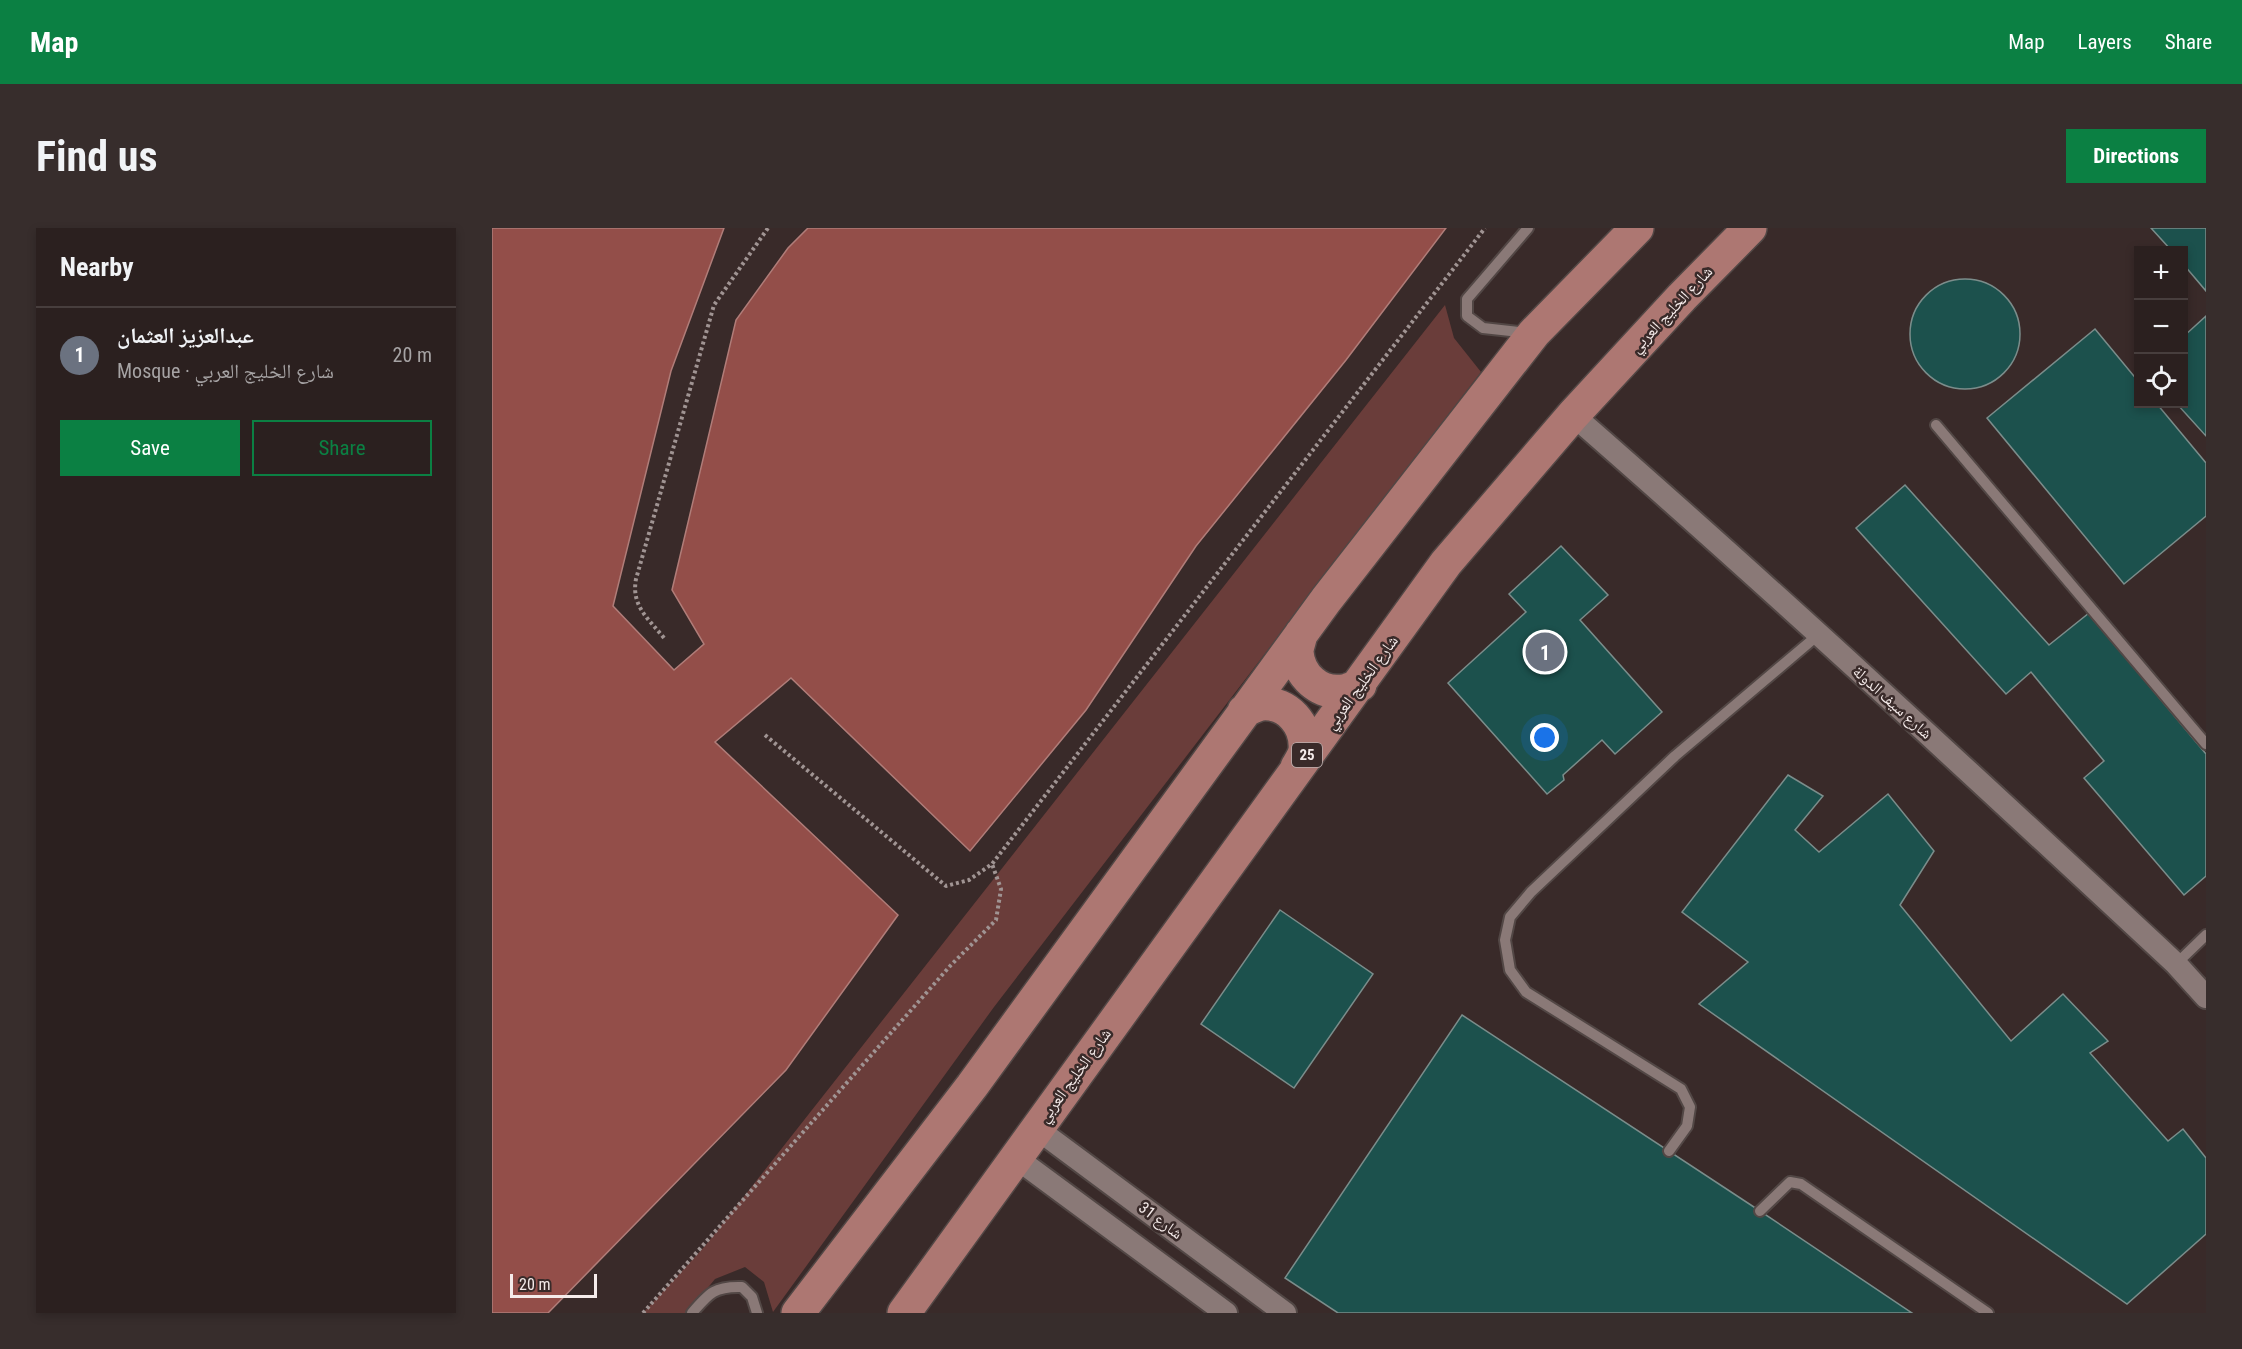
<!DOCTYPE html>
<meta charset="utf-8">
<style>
body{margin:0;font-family:"Roboto Condensed","Noto Naskh Arabic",sans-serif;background:#372d2c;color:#f1f3f6}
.controls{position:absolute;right:18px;top:18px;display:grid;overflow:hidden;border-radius:0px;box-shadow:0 3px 9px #0003}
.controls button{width:54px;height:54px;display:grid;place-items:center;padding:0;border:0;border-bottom:2px solid #473e3d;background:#2b201f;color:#f1f3f6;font:30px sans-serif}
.scale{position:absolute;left:18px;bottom:15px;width:87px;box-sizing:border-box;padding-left:6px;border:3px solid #f5ebea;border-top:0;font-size:16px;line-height:21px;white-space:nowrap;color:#f5ebea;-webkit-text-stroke:4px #392a29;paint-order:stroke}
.you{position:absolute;left:1053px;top:510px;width:21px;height:21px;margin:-15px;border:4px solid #fff;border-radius:50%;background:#1a73e8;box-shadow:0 0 0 9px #1a73e833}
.badge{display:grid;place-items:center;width:39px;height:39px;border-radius:50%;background:#0b8043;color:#fff;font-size:20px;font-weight:700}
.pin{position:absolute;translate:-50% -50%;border:3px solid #fff;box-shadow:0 2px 6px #0006}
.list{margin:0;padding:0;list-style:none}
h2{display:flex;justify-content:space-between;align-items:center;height:78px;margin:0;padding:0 24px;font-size:26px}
h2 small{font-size:20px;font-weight:400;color:#a6a3a4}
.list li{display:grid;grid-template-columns:39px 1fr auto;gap:18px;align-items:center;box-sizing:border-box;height:96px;padding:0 24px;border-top:2px solid #473e3d}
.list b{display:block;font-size:22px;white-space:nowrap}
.list p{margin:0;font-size:20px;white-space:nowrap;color:#a6a3a4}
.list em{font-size:20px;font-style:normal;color:#a6a3a4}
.actions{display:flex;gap:12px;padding:18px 24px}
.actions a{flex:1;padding:14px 0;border:2px solid #0b8043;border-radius:0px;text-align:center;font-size:21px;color:#0b8043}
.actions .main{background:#0b8043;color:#fff}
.icon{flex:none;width:33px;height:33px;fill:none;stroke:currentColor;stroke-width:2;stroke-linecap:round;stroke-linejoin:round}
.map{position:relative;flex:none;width:1714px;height:1085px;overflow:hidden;border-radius:0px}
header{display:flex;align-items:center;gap:36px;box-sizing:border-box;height:84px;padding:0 30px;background:#0b8043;color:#fff}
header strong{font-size:28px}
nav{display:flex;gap:33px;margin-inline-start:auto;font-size:21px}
.intro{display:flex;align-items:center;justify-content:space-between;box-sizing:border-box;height:144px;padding:0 36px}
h1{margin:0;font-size:42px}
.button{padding:15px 27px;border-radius:0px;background:#0b8043;color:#fff;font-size:21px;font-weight:700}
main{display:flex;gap:36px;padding:0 36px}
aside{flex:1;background:#2b201f;border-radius:0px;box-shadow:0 3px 9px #0003}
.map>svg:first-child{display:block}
</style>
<header>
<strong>Map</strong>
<nav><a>Map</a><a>Layers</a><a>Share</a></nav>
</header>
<div class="intro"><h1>Find us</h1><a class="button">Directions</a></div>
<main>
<aside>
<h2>Nearby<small></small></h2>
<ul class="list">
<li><span class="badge" style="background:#6b7280">1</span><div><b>عبدالعزيز العثمان</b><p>Mosque · شارع الخليج العربي</p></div><em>20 m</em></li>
</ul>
<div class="actions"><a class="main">Save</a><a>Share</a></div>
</aside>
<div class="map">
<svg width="1714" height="1085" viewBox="0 0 1714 1085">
<rect width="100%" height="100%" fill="#392a29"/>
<!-- green -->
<path fill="#6a3d3a" d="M953,77L962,110L989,144L502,779L281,1084L272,1054L253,1039L223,1051L195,1085H151L213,1018Z"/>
<!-- water -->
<path fill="#934e49" stroke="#b07d79" stroke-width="1.5" d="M0,0H232L179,143L121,378L182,442L212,416L180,362L244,92L296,20L316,0H954L854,132L704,318L594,482L478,623L299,450L223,514L406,687L294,842L56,1085H0Z"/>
<!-- building -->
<path fill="#1c514d" stroke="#7b8d8b" stroke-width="1.5" d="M1659,0H1714V63L1692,37V22H1679Z
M1418 106a55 55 0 1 1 110 0a55 55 0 1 1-110 0Z
M1714,88V208L1685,176H1692V108Z
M1603,101L1646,153V176H1665L1714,235V288L1632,356L1495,190Z
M1413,257L1557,417L1597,385L1714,526V648L1692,667L1592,550L1612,533L1539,444L1514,466L1364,300Z
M1069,318L1116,367L1088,392L1170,484L1123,526L1110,512L1071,547L1072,552L1055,566L956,455L1034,384L1017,366Z
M1296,547L1331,568L1303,602L1327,624L1396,566L1442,623L1408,677L1519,813L1571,766L1616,813L1598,825L1676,913L1691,901L1714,930V1006L1635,1076L1207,776L1256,734L1190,684Z
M788,682L881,746L802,860L709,796Z
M970,787L1268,983L1420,1085H846L793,1050Z"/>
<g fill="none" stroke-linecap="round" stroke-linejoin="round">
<!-- lane casing -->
<g stroke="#524745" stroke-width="14">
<path id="lane" d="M1036,0L975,71V88L991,100L1036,105
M1444,197L1714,516
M1684,736L1714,707
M1177,923L1195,898L1198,879L1189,861L1034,764L1018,742L1013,712L1018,689L1039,664L1183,528L1326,407
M1268,983L1298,954L1309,956L1496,1085
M200,1085C217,1065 223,1058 250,1059L260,1069L265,1085"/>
</g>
<!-- street casing -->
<g stroke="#524745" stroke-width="26">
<path id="street" d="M1081,187C1286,366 1485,551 1684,736L1714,769
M544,900L793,1085
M523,929L734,1085"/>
</g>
<!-- primary casing -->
<g stroke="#524745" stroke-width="36">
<path id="primary" d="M809,406C808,412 805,419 805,424C807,448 827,466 850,463C856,463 862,459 868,457
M752,483C757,481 764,477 770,476C796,474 815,497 813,522C812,528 808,534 805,539
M306,1085L480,858L834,372L1042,105L1145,0
M412,1085L954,335L1081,187L1190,69L1258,0"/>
</g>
<!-- path -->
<path stroke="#a09493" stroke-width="4" stroke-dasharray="3 3" stroke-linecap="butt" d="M172,410C156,390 139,378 144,351L222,77L276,0
M273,507L454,658L477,652L500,636L993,0
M151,1085L459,737L504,692L509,661L500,636"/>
<!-- lane -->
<use href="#lane" stroke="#8a7977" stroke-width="10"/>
<!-- street -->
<use href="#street" stroke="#8a7977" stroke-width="22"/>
<!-- primary -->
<use href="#primary" stroke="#ad7772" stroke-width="33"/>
</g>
<g text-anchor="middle" stroke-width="5" stroke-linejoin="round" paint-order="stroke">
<!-- shield labels -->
<rect fill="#392a29" stroke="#bdb1b0" stroke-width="1.5" x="800" y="515" width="30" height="24" rx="4.5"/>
<g font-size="15" font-weight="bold" fill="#f5ebea">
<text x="815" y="532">25</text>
</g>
<!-- street labels -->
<g font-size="16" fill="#f5ebea" stroke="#392a29">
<text transform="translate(1179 81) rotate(-47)" y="6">شارع الخليج العربي</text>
<text transform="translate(869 454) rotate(-54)" y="6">شارع الخليج العربي</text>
<text transform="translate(1401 474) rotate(42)" y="6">شارع سيف الدولة</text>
<text transform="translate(582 847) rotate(-54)" y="6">شارع الخليج العربي</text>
<text transform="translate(669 992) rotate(37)" y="6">شارع 31</text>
</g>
</g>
</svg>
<div class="controls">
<button>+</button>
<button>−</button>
<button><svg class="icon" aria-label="locate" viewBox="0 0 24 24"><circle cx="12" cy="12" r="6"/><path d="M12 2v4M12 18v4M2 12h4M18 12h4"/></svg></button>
</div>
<div class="scale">20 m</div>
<div class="you"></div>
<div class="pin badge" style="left:1053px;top:424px;background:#6b7280">1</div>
</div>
</main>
